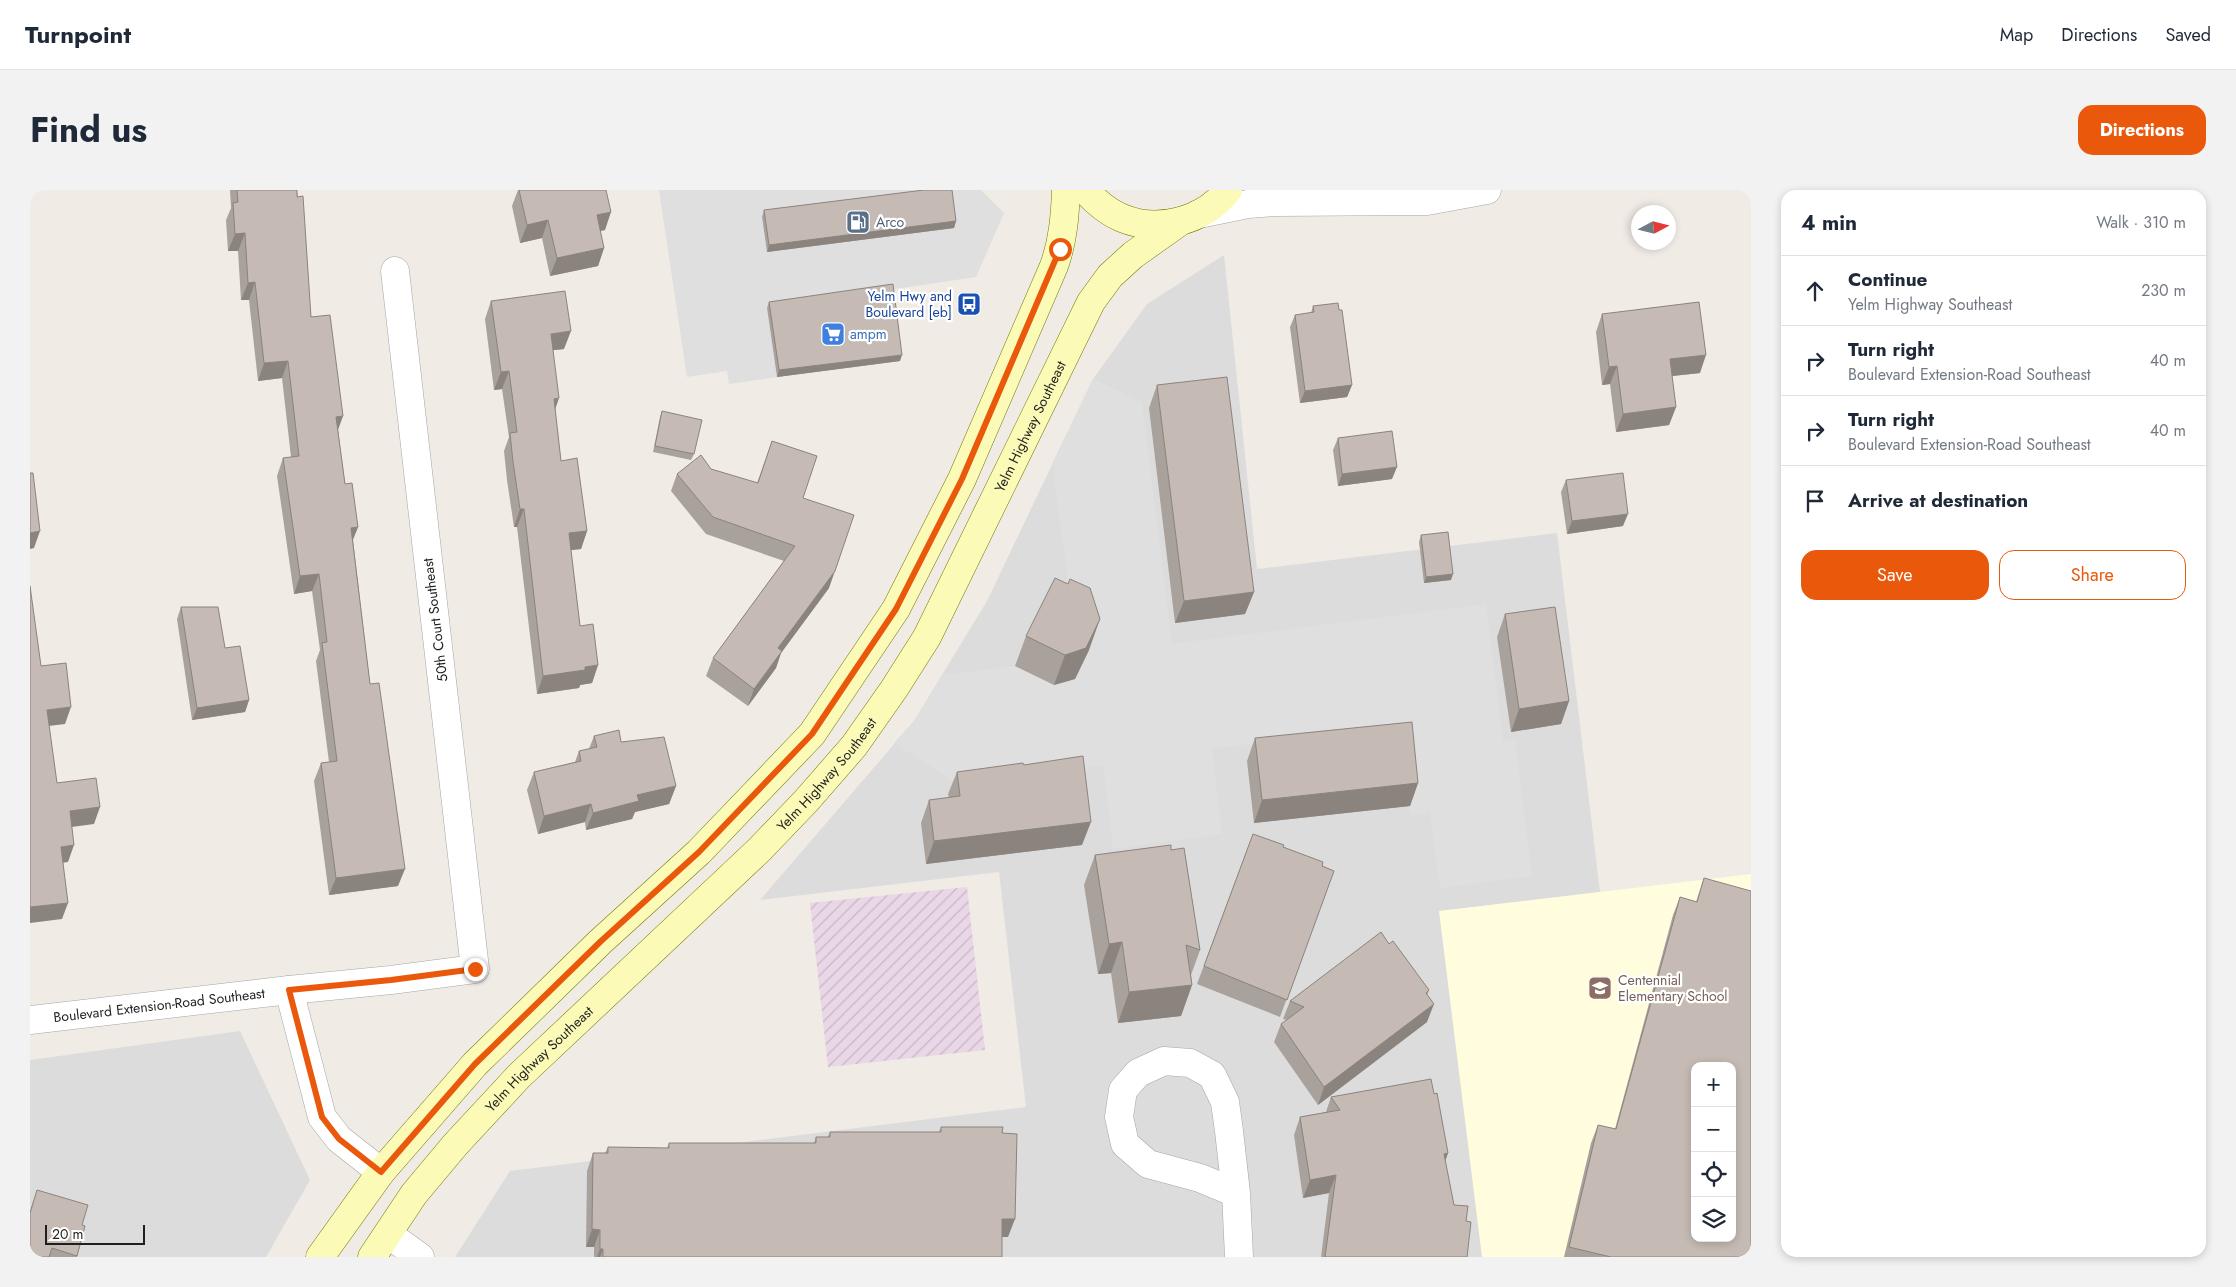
<!DOCTYPE html>
<meta charset="utf-8">
<style>
body{margin:0;font-family:Jost,sans-serif;background:#f2f2f3;color:#1f2937}
.controls{position:absolute;right:15px;bottom:15px;display:grid;overflow:hidden;border-radius:10px;box-shadow:0 2px 8px #0003}
.controls button{width:45px;height:45px;display:grid;place-items:center;padding:0;border:0;border-bottom:1px solid #e0e1e3;background:#fff;color:#1f2937;font:25px sans-serif}
.compass{position:absolute;left:1601px;top:15px;width:45px;height:45px;border-radius:50%;background:#fff;box-shadow:0 2px 8px #0003;rotate:83deg}
.scale{position:absolute;left:15px;bottom:12px;width:100px;box-sizing:border-box;padding-left:5px;border:2px solid #1f1f1f;border-top:0;font-size:14px;line-height:18px;white-space:nowrap;color:#1f1f1f;-webkit-text-stroke:4px #fff;paint-order:stroke}
.stop{position:absolute;width:15px;height:15px;margin:-11px;border:4px solid #ea580c;border-radius:50%;background:#fff}
.stop.end{background:#ea580c;border-color:#fff;box-shadow:0 1px 5px #0008}
.list{margin:0;padding:0;list-style:none}
h2{display:flex;justify-content:space-between;align-items:center;height:65px;margin:0;padding:0 20px;font-size:21px}
h2 small{font-size:16px;font-weight:400;color:#747a83}
.list li{display:grid;grid-template-columns:32px 1fr auto;gap:15px;align-items:center;box-sizing:border-box;height:70px;padding:0 20px;border-top:1px solid #e0e1e3}
.list b{display:block;font-size:19px;white-space:nowrap}
.list p{margin:0;font-size:16px;white-space:nowrap;color:#747a83}
.list em{font-size:16px;font-style:normal;color:#747a83}
.actions{display:flex;gap:10px;padding:15px 20px}
.actions a{flex:1;padding:11px 0;border:1px solid #ea580c;border-radius:15px;text-align:center;font-size:18px;color:#ea580c}
.actions .main{background:#ea580c;color:#fff}
.icon{flex:none;width:28px;height:28px;fill:none;stroke:currentColor;stroke-width:2;stroke-linecap:round;stroke-linejoin:round}
.map{position:relative;flex:none;width:1721px;height:1067px;overflow:hidden;border-radius:15px}
header{display:flex;align-items:center;gap:30px;box-sizing:border-box;height:70px;padding:0 25px;background:#fff;border-bottom:1px solid #e0e1e3}
header strong{font-size:24px}
nav{display:flex;gap:28px;margin-inline-start:auto;font-size:18px}
.intro{display:flex;align-items:center;justify-content:space-between;box-sizing:border-box;height:120px;padding:0 30px}
h1{margin:0;font-size:35px}
.button{padding:12px 22px;border-radius:15px;background:#ea580c;color:#fff;font-size:18px;font-weight:700}
main{display:flex;gap:30px;padding:0 30px}
aside{flex:1;background:#fff;border-radius:15px;box-shadow:0 2px 8px #0003}
.map>svg:first-child{display:block}
</style>
<header>
<strong>Turnpoint</strong>
<nav><a>Map</a><a>Directions</a><a>Saved</a></nav>
</header>
<div class="intro"><h1>Find us</h1><a class="button">Directions</a></div>
<main>
<div class="map">
<svg width="1721" height="1067" viewBox="0 0 1721 1067">
<defs>
<pattern id="industrial-furrows" width="10" height="10" patternUnits="userSpaceOnUse" patternTransform="scale(1.25)"><rect width="10" height="10" fill="#e9d6e6"/><path d="M-1 1l2-2M0 10L10 0M9 11l2-2" fill="none" stroke="#c7b7c5"/></pattern>
</defs>
<rect width="100%" height="100%" fill="#f0ebe5"/>
<!-- residential -->
<path fill="#dddcdc" d="M1194,65L1227,379L1527,343L1570,702L1411,721L1453,1067H425L480,981L996,917L969,682L730,710L884,531L957,411L1063,189L1117,114Z
M210,841L280,990L236,1067H0V870Z"/>
<!-- industrial -->
<path fill="url(#industrial-furrows)" d="M937,697L955,860L798,877L780,713Z"/>
<!-- education -->
<path fill="#fffdde" fill-rule="evenodd" d="M1721,684V1067H1452L1409,721ZM1665,876H1702V1048H1665Z"/>
<!-- parking -->
<path fill="#dfdfdf" fill-rule="evenodd" d="M629,0H951L974,23L946,87L737,118L747,187L699,194L697,181L657,187ZM732,27L924,37L737,62Z
M1063,189L1112,212L1142,454L1456,414L1473,551L1485,550L1502,686L1410,698L1400,622L1381,625L1369,535L1182,559L1192,644L1083,659L1073,575L926,593L864,553L884,531L913,485L985,476L1024,495L1043,426L1022,274Z"/>
<g fill="none" stroke-linecap="round" stroke-linejoin="round">
<!-- minor casing -->
<g stroke="#a6a6a6" stroke-width="29">
<g id="minor">
<path d="M259,800L292,927L309,949L351,982"/>
<path id="s1" d="M0,830L259,800L361,790L445,779L365,81"/>
<path d="M1206,1003L1170,988L1118,974L1095,954L1089,927L1093,900L1108,883L1134,871L1160,873L1182,885L1195,912L1199,941L1206,1003L1209,1067"/>
<path d="M358,1044L390,1067"/>
</g>
</g>
<!-- tertiary casing -->
<g stroke="#a6a6a6" stroke-width="29">
<path id="tertiary" d="M1169,24L1218,14L1246,12L1397,11L1457,0"/>
</g>
<!-- secondary casing -->
<g stroke="#727902" stroke-width="29">
<g id="secondary">
<path d="M1055,0C1065,11 1077,22 1092,28C1128,43 1174,31 1198,0"/>
<path d="M290,1067L351,982L445,874L570,752L669,662L782,544L866,419L932,289L1024,76C1033,51 1035,26 1036,0"/>
<path id="s2" d="M342,1067L384,1004L425,955L489,886L729,660L776,611L824,556L864,499L897,447L1061,112L1080,86L1103,65L1151,31"/>
</g>
</g>
<!-- minor -->
<use href="#minor" stroke="#fff" stroke-width="28"/>
<!-- tertiary -->
<use href="#tertiary" stroke="#fff" stroke-width="28"/>
<!-- secondary -->
<use href="#secondary" stroke="#fbfbb7" stroke-width="28"/>
</g>
<!-- wall -->
<path fill="#a9a19b" d="M200,0H267L281,127L313,226L308,240L315,294L328,337L323,350L340,494L368,696L299,705L284,591L291,573L299,572L286,471L290,460L282,401L264,404L247,286L253,268L261,267L252,188L228,191L219,110H211L208,61H198L196,30L201,18Z
M488,0H576L575,40L570,41L574,58L568,76L520,86L512,48L490,53L482,16Z
M734,20L926,31L924,38L737,62L732,27Z
M461,111L534,159L523,160L525,219L531,271L557,341L551,359L541,360L550,436L568,475L562,493L550,495L549,498L507,504L487,337H484L477,290L474,261L479,247L472,199L464,200L455,129Z
M739,112L870,171L747,187L737,118Z
M1283,116L1322,195L1317,207L1270,213L1260,137L1265,125L1281,123Z
M1572,124L1670,183L1642,186L1646,217L1639,235L1586,242L1580,194L1572,195L1566,142Z
M1127,195L1224,402L1215,424L1145,433L1119,218Z
M632,221L664,264L661,270L623,262L630,227Z
M1308,248L1362,289L1308,296L1303,260Z
M742,251L773,308L799,398L751,463L746,478L718,516L676,486L683,468L754,371L676,344L641,301L647,284L681,279L727,293Z
M1536,290L1593,336L1537,344L1531,302Z
M1391,345L1421,390L1394,393L1389,352Z
M151,417L195,458L219,510L215,522L162,530L147,429Z
M1475,424L1539,511L1531,534L1481,542L1467,447Z
M996,446L1059,460L1045,489L1024,495L985,476Z
M564,546L591,552L646,596L639,614L605,622L602,629L556,640L555,632L508,644L497,600L504,582L545,572L549,561L559,559Z
M1225,548L1388,593L1380,616L1224,633L1217,571Z
M994,575L1052,655L896,674L891,633L899,610L919,608L918,604L927,582Z
M1223,644L1253,657L1292,676L1304,681L1250,827L1167,794Z
M1141,660L1170,760L1161,785L1162,795L1151,826L1088,833L1081,783L1068,784L1054,695L1065,665Z
M1674,688L1721,1067H1534L1561,953L1568,935L1585,939L1643,725L1650,707L1666,712Z
M1359,754L1399,800L1397,806V832L1288,915L1244,852L1251,834L1257,830L1253,829L1260,811Z
M1404,904L1418,963L1415,971L1424,1015L1436,1031L1437,1067H1291L1299,1003L1273,1008L1264,945L1270,927L1296,922L1301,907Z
M911,937L972,943L978,1047H972V1067H564V1057H556L557,981L563,963H575L578,957L637,958L639,953H784L786,947H798L800,942H909Z
M7,1000L52,1035L55,1036L47,1067H0V1021Z"/>
<!-- shaded-wall -->
<path fill="#8a837e" d="M581,22L575,40L560,43L567,25Z
M518,30L512,48L490,53L497,35Z
M926,31L924,38L737,62L739,55Z
M215,43L208,61H198L205,44Z
M574,58L568,76L520,86L527,68Z
M225,92L219,110H211L218,93Z
M541,141L534,159L515,161L521,144Z
M872,165L870,171L747,187L749,180Z
M1676,165L1670,183L1633,187L1640,169Z
M258,171L252,188L228,191L234,173Z
M1587,176L1580,194L1572,195L1579,177Z
M479,181L472,199L464,200L471,182Z
M1322,195L1317,207L1270,213L1275,201Z
M529,208L523,226L524,209Z
M1646,217L1639,235L1586,242L1593,224Z
M313,226L306,244V227Z
M1367,277L1362,289L1308,296L1312,284Z
M490,319H494L487,337H484Z
M1598,324L1593,336L1537,344L1542,331Z
M328,337L321,354V338Z
M10,341L4,358L0,359V343Z
M557,341L551,359L532,361L539,343Z
M805,381L799,398L751,463L746,478L718,516L724,499L748,458Z
M289,384L282,401L264,404L270,386Z
M1423,384L1421,390L1394,393L1396,387Z
M1224,402L1215,424L1145,433L1154,411Z
M1070,429L1059,460L1045,489L1024,495L1035,465Z
M568,475L562,493L550,495L549,498L507,504L513,486L555,477Z
M219,510L215,522L162,530L167,518Z
M1539,511L1531,534L1481,542L1489,519Z
M41,517L35,534L10,537L17,520Z
M1388,593L1380,616L1224,633L1232,610Z
M646,596L639,614L605,622L602,629L556,640L563,623L607,605Z
M561,614L555,632L508,644L514,626Z
M70,617L64,634L34,638L40,621Z
M1061,632L1052,655L896,674L904,651Z
M44,655L38,672L25,674L31,657Z
M375,679L368,696L299,705L306,688Z
M38,713L32,729L0,733V717Z
M1092,752L1081,783L1068,784L1079,754Z
M1162,795L1151,826L1088,833L1099,802Z
M1404,814L1397,832L1288,915L1294,897Z
M1418,963L1412,981L1414,964Z
M1306,985L1299,1003L1273,1008L1280,990Z
M972,1029H985L978,1047H966Z
M562,1039L570,1040L564,1057H556Z
M570,1059H573L570,1067H567Z"/>
<!-- building -->
<path fill="#c5bbb4" stroke="#8a837e" fill-rule="evenodd" d="M207,0H267V7L273,6L281,127L300,125L313,226L306,227L315,294L322,293L328,337L321,338L340,494L349,493L375,679L306,688L291,573L307,571L292,453L297,452L289,384L270,386L253,268L269,266L258,171L234,173L225,92L218,93L215,43L205,44L203,13L208,12Z
M489,0H576L581,22L567,25L574,58L527,68L518,30L497,35Z
M894,0H922L926,31L739,55L734,20Z
M863,94L872,165L749,180L739,112Z
M535,101L541,141L521,144L529,208L524,209L531,271L547,268L557,341L539,343L550,436L563,434L568,475L555,477V480L513,486L494,319H490L483,272L480,243L487,242L479,181L471,182L461,111Z
M1669,112L1676,165L1640,169L1646,217L1593,224L1587,176L1579,177L1572,124Z
M1308,113L1309,120H1312L1322,195L1275,201L1265,125L1284,122L1283,116Z
M1197,187L1224,402L1154,411L1127,195Z
M632,221L672,230L664,264L625,256Z
M1362,241L1367,277L1312,284L1308,248Z
M742,251L787,266L773,308L824,325L805,381L748,458L752,461L724,499L683,468L765,356L683,327L647,284L671,265L681,279L728,293Z
M0,283H3L10,341L0,343Z
M1593,283L1598,324L1542,331L1536,290Z
M1418,342L1423,384L1396,387L1391,345Z
M1025,388L1038,394L1040,389L1060,398L1070,429L1056,458L1035,465L996,446Z
M0,396L11,476L36,473L41,517L17,520L27,593L66,588L70,617L40,621L44,655L31,657L38,713L0,717Z
M151,417H188L195,458L210,456L219,510L167,518Z
M1525,417L1539,511L1489,519L1475,424Z
M1382,532L1388,593L1232,610L1225,548Z
M589,540L591,552L634,547L646,596L607,605L609,611L563,623L561,614L514,626L504,582L551,571L549,561L567,557L564,546Z
M1053,566L1061,632L904,651L899,610L930,606L927,582L993,573L994,575Z
M1223,644L1254,655L1253,657L1293,672L1292,676L1304,681L1257,810L1174,776Z
M1141,655V660L1154,658L1170,760L1156,755L1162,795L1099,802L1092,752L1079,754L1065,665Z
M1674,688L1721,701V1067H1581L1539,1057L1568,935L1586,939L1650,707L1667,712ZM1665,876H1702V1048H1665Z
M1351,742L1359,754L1363,751L1399,800L1396,803L1404,814L1294,897L1251,834L1274,817L1260,811Z
M1401,889L1404,904L1407,903L1418,963L1414,964L1424,1015L1438,1016L1436,1031L1441,1032L1437,1067H1295L1306,985L1280,990L1270,927L1310,920L1301,907Z
M911,937H973L972,943L987,944L985,1029H972V1067H573V1059H570V1040L562,1039L563,963H578V957L639,958V953H786V947H800V942H911Z
M7,1000L58,1015L52,1035L55,1036L47,1066L22,1058L19,1067H0V1023Z"/>
<g fill="none" stroke-linecap="round" stroke-linejoin="round">
<!-- route -->
<path stroke="#ea580c" stroke-width="6" d="M445,779L361,790L259,800L292,927L309,949L351,982L445,874L570,752L669,662L782,544L866,419L932,289L1030,59"/>
</g>
<!-- icons -->
<defs>
<g id="fuel-square" transform="scale(1.25)"><rect x="-9" y="-9" width="18" height="18" rx="4" fill="#5c6f8a" stroke="#fff"/><path d="M-5.5-6h7V0h2V4h1.3V-2.5L3-4.5l.8-.8L6-3V5H2.5V1h-1V6h-7ZM-4.2-4.7v3.2H.2V-4.7Z" fill="#fff"/></g>
<g id="bus-square" transform="scale(1.25)"><rect x="-9" y="-9" width="18" height="18" rx="4" fill="#1a4fb4" stroke="#fff"/><path d="M-5-6H5V4H4V6H2V4H-2V6H-4V4H-5ZM-3.5-4V0h7V-4ZM-3.5 1.2v1.5H-2V1.2ZM2 1.2v1.5H3.5V1.2Z" fill="#fff"/></g>
<g id="supermarket-square" transform="scale(1.25)"><rect x="-9" y="-9" width="18" height="18" rx="4" fill="#3f7fe0" stroke="#fff"/><path d="M-6-5.5h2.5l.6 2H6L4.5 2H-2.5L-4.4-4H-6ZM-1.5 3.2a1.3 1.3 0 1 0 .1 0ZM3 3.2a1.3 1.3 0 1 0 .1 0Z" fill="#fff"/></g>
<g id="school-square" transform="scale(1.25)"><rect x="-9" y="-9" width="18" height="18" rx="4" fill="#8d6e63" stroke="#fff"/><path d="M0-5L7-2L0 1L-7-2ZM-4 1L0 2.5L4 1V4Q0 6-4 4Z" fill="#fff"/></g>
</defs>
<g fill-rule="evenodd">
<use href="#fuel-square" x="828" y="32"/>
<use href="#bus-square" x="939" y="114"/>
<use href="#supermarket-square" x="803" y="144"/>
<use href="#school-square" x="1570" y="798"/>
</g>
<g text-anchor="middle" stroke-width="4.5" stroke-linejoin="round" paint-order="stroke">
<!-- service labels -->
<g font-size="14" fill="#4e5e75" stroke="#fff" text-anchor="start">
<text x="846" y="37">Arco</text>
</g>
<!-- transit labels -->
<g font-size="14" fill="#164399" stroke="#fff" text-anchor="end">
<text x="922" y="111">Yelm Hwy and<tspan x="922" dy="16">Boulevard [eb]</tspan></text>
</g>
<!-- shop labels -->
<g font-size="14" fill="#366cbe" stroke="#fff" text-anchor="start">
<text x="820" y="149">ampm</text>
</g>
<!-- street labels -->
<g font-size="14" fill="#1f1f1f" stroke="#fff">
<text dy="5" stroke="none"><textPath href="#s2" startOffset="1070">Yelm Highway Southeast</textPath></text>
<text transform="translate(405 430) rotate(-97)" y="5">50th Court Southeast</text>
<text dy="5" stroke="none"><textPath href="#s2" startOffset="665">Yelm Highway Southeast</textPath></text>
<text dy="5" stroke="none"><textPath href="#s1" startOffset="130">Boulevard Extension-Road Southeast</textPath></text>
<text dy="5" stroke="none"><textPath href="#s2" startOffset="260">Yelm Highway Southeast</textPath></text>
</g>
<!-- education labels -->
<g font-size="14" fill="#785e54" stroke="#fff" text-anchor="start">
<text x="1588" y="795">Centennial<tspan x="1588" dy="16">Elementary School</tspan></text>
</g>
</g>
</svg>
<div class="controls">
<button>+</button>
<button>−</button>
<button><svg class="icon" aria-label="locate" viewBox="0 0 24 24"><circle cx="12" cy="12" r="6"/><path d="M12 2v4M12 18v4M2 12h4M18 12h4"/></svg></button>
<button><svg class="icon" aria-label="layers" viewBox="0 0 24 24"><path d="M12 4l9 5-9 5-9-5zM3 14l9 5 9-5"/></svg></button>
</div>
<svg class="compass" viewBox="-18 -18 36 36"><path d="M0-13l5 13h-10z" fill="#e53935"/><path d="M0 13l5-13h-10z" fill="#747a83"/></svg>
<div class="scale">20 m</div>
<div class="stop" style="left:1030px;top:59px"></div>
<div class="stop end" style="left:445px;top:779px"></div>
</div>
<aside>
<h2>4 min<small>Walk · 310 m</small></h2>
<ul class="list">
<li><svg class="icon" aria-label="ahead" viewBox="0 0 24 24"><path d="M12 20V5M6 11l6-6 6 6"/></svg><div><b>Continue</b><p>Yelm Highway Southeast</p></div><em>230 m</em></li>
<li><svg class="icon" aria-label="right" viewBox="0 0 24 24"><path d="M7 20v-9h11M14 6l5 5-5 5"/></svg><div><b>Turn right</b><p>Boulevard Extension-Road Southeast</p></div><em>40 m</em></li>
<li><svg class="icon" aria-label="right" viewBox="0 0 24 24"><path d="M7 20v-9h11M14 6l5 5-5 5"/></svg><div><b>Turn right</b><p>Boulevard Extension-Road Southeast</p></div><em>40 m</em></li>
<li><svg class="icon" aria-label="arrive" viewBox="0 0 24 24"><path d="M6 21V4h12l-3 4 3 4H6"/></svg><div><b>Arrive at destination</b></div></li>
</ul>
<div class="actions"><a class="main">Save</a><a>Share</a></div>
</aside>
</main>
